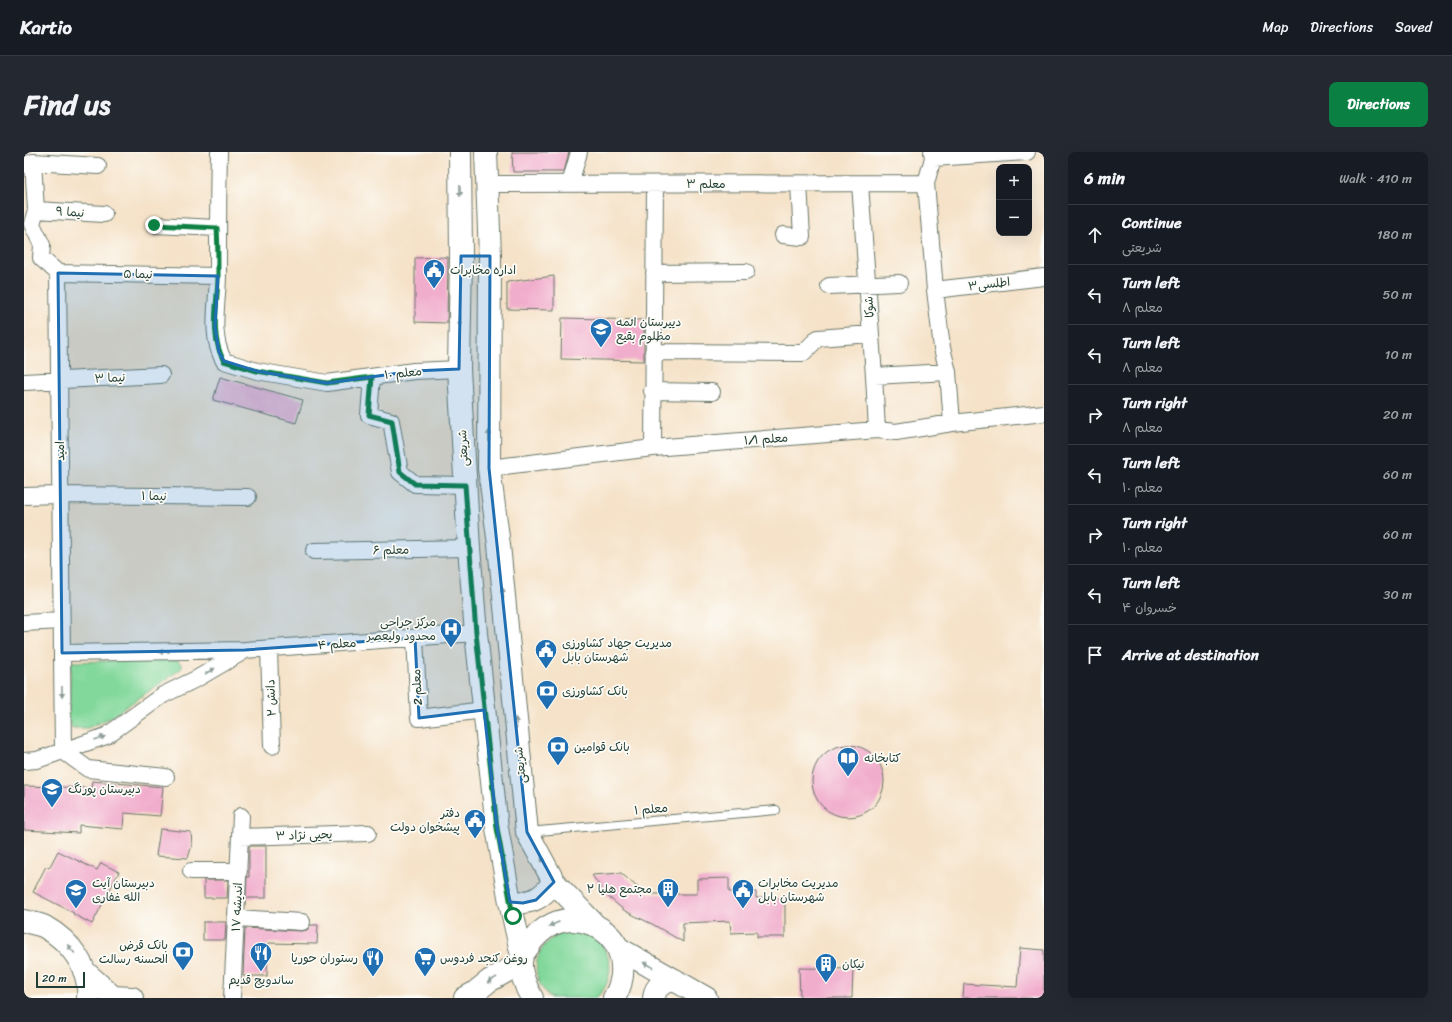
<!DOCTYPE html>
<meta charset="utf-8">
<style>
body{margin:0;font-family:Sriracha,"Playpen Sans Arabic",sans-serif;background:#242831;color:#f1f3f6}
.controls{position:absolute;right:12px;top:12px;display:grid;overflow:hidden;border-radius:8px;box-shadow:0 4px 16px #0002}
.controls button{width:36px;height:36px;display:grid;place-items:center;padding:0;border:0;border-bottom:1px solid #363941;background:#171b24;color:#f1f3f6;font:20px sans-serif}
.scale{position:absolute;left:12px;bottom:10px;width:49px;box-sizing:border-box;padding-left:4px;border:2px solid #1f3d34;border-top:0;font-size:11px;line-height:14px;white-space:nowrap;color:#1f3d34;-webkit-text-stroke:3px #fdfcf7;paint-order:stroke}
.stop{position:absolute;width:12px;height:12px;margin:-9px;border:3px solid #0b8043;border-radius:50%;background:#fff}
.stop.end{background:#0b8043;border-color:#fff;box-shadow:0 1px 4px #0008}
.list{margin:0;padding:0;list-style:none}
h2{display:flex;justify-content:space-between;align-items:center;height:52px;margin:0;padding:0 16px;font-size:17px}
h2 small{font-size:13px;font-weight:400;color:#9ea1a6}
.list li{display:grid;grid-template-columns:26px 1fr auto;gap:12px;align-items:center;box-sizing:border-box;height:60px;padding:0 16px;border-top:1px solid #363941}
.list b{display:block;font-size:15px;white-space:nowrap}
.list p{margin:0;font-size:13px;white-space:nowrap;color:#9ea1a6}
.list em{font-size:13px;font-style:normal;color:#9ea1a6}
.icon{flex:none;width:22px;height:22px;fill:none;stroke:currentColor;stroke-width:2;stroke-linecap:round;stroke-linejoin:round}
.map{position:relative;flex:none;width:1020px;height:846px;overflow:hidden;border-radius:8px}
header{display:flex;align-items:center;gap:24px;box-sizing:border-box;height:56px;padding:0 20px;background:#171b24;border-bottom:1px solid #363941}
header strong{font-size:19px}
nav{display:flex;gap:22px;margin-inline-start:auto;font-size:14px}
.intro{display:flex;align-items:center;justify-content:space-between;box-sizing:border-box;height:96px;padding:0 24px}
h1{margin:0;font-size:28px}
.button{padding:10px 18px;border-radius:8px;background:#0b8043;color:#fff;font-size:14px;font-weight:700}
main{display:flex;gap:24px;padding:0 24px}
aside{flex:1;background:#171b24;border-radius:8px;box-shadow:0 4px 16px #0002}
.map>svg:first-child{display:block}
</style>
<header>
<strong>Kartio</strong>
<nav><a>Map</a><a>Directions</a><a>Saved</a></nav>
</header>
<div class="intro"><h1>Find us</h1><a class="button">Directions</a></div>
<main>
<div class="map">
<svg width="1020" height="846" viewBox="0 0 1020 846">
<rect width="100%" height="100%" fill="#fdfcf7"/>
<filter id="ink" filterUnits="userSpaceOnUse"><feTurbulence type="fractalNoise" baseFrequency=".025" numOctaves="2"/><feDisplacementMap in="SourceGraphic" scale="8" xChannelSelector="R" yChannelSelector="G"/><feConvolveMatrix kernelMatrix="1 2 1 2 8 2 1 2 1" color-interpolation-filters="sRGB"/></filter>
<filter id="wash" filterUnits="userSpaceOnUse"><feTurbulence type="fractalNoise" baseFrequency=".012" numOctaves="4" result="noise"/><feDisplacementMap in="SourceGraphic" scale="16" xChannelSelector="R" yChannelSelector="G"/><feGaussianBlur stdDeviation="0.9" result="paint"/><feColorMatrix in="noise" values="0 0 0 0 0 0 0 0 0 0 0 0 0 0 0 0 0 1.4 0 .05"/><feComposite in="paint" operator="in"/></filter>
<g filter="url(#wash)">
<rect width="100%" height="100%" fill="#f5e2c8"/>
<!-- green -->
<path fill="#82d89b" stroke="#508a68" d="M141,507L154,509L158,513L157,517L86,566L64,576H48L44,569L47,510Z
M546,780C555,781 563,781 570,786C591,800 591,832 571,846H527C505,829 508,794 534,783C538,781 542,781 546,780Z"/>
<g id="blocks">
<!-- building -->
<path fill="#f1adcc" d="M488,0H545L540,20H489Z
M424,105L423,171L391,170V106Z
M530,124V158L483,157V130Z
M538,166L620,168V209L537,207Z
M196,225L279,248L272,271L189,248Z
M788 629a36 36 0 1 1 72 0a36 36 0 1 1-72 0Z
M68,629L139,635L136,664L100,661L99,677L55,673V681L0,678V634L67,636Z
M136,677L167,680L168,693L164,706L132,704Z
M225,694H242V746H222L223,725H225Z
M34,699L73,718L77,711L95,720L68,772L49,762L50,761L9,740L22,714L25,716Z
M597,721L612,734L628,742H673V727L705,726V740H732V746H761V785H733V780L707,781L706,769L659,771V790L630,773L601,759L582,743L568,723Z
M180,728H204L203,746H180Z
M179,770H202L201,788H179Z
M287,773H294L293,792L244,791L243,824H219L221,776L277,779L283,778Z
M996,796L1020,798V846H939L940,832L993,835Z
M775,816L829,817L828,846H776Z"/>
</g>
</g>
<g filter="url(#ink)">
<use href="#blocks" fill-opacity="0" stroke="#6a7768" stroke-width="1"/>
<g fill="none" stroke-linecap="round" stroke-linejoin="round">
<!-- lane casing -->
<g stroke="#6a7768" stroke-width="10">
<path id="lane" d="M504,680L752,658"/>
</g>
<!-- street casing -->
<g stroke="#6a7768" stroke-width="18">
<path id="street" d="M195,0C194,41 194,81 194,122C194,151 185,183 200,209L233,219L303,231L390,219L435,217
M908,0L909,6L902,31L911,138L918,196L924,220L928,271
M909,6L1003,0
M9,10L12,58L8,72L18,93L17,106L34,121
M0,13L9,10L74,14
M463,32L902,31
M546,32L555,0
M836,32L850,224L853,278
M12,58L80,62
M131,73L193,76
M759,83L778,85L775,32
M34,121L39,599
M34,121L194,124
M630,121L722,120
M805,134L875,131
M911,138L1020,125
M629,200L779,201L794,186L847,182
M850,224L924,220
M348,225L345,263L367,269L376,320L391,332L441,333
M0,230L137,223
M628,239L688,240
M629,296L631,32
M465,316L629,296L853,278L872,280L928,271L1020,261
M0,344L36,343L224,345
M290,399L445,396
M0,471L37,469
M391,486L395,566L460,558
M245,497L248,594
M38,501L221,498L452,481
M39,599L64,617L142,625
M0,609L13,608L82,584L139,543L174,526L220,499
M216,685L344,681
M167,719H215
M213,766L278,770
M208,846L217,664"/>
</g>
<!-- secondary casing -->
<g stroke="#6a7768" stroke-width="24">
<path id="secondary" d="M594,796L682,846
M630,846C631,833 640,830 651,828"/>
</g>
<!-- primary casing -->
<g stroke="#6a7768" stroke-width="24">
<path id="primary" d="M436,0L437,104L435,217L445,396L452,481L473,676L486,750L498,804
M462,0L466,104L465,316L475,393L503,680L530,730L570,772
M486,750C508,752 517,747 530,730
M0,769C7,771 15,772 21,775C46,789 67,816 64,846
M60,819L89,845L108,846
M441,846L450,841L465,829L497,811
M508,846C502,836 494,817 498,805C499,801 502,798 504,795C510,785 518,777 529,772C553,761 586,774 595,799C601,816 599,831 590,846"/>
</g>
<!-- lane -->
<use href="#lane" stroke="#fff" stroke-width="8"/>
<!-- street -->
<use href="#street" stroke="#fff" stroke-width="16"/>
<!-- secondary -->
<use href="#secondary" stroke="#fff" stroke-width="22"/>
<!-- primary -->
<use href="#primary" stroke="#fff" stroke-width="22"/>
</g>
<!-- one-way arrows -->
<defs><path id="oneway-solid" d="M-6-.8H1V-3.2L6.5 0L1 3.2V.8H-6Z"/></defs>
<g fill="#8f9e9a">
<use href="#oneway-solid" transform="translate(436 39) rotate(89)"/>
<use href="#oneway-solid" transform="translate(436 169) rotate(91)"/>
<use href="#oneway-solid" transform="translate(465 284) rotate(-90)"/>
<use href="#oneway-solid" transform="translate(479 441) rotate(-96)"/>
<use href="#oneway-solid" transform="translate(140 500) rotate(179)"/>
<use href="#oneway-solid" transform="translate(186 519) rotate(-30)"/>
<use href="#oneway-solid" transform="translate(38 540) rotate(89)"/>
<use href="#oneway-solid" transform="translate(492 571) rotate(-96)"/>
<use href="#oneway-solid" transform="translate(76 586) rotate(-19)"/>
<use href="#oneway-solid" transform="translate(520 710) rotate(-119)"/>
<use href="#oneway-solid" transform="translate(530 772) rotate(157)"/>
<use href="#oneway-solid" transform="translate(47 797) rotate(-130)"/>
<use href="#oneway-solid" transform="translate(624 813) rotate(-151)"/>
<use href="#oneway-solid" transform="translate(468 828) rotate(148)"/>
</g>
</g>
<g fill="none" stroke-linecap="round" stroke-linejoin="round" filter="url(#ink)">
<!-- route -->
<path stroke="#0b8043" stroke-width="5" d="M130,73L193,76C194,92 194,107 194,123C194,151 185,183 200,209L233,219L303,231L348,225L345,263L368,269L376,320L391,332L441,333L452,481L473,676L489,764"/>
</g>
<!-- marked area -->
<path fill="#1f6fb2" fill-opacity="0.2" stroke="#1f6fb2" stroke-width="3" stroke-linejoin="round" d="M437,104H466L465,316L503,680L530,730L512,748L499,751L486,750L473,676L460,558L395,566L391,486L221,498L38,501L34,121L194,124L191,175L195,200L200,209L233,219L303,231L390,219L435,217Z"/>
<!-- icons -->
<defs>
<g id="civic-pin" transform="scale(1.15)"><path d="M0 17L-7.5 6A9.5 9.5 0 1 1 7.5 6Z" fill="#1f6fb2" stroke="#fdfcf7"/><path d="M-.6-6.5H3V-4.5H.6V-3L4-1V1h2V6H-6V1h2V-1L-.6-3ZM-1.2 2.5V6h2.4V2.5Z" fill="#fff"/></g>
<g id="school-pin" transform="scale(1.15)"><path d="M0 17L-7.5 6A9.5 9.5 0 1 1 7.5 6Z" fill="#1f6fb2" stroke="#fdfcf7"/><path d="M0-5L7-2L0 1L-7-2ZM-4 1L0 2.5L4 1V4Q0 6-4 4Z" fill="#fff"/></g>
<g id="hospital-pin" transform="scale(1.15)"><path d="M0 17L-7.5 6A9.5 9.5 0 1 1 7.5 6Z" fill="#1f6fb2" stroke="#fdfcf7"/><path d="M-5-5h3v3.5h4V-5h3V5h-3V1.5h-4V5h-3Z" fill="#fff"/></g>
<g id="bank-pin" transform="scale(1.15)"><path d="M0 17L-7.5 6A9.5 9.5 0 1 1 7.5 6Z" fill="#1f6fb2" stroke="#fdfcf7"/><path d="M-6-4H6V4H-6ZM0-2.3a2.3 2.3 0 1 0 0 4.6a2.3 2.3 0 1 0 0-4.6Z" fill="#fff"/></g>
<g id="library-pin" transform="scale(1.15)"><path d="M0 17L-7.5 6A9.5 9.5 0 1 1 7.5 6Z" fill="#1f6fb2" stroke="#fdfcf7"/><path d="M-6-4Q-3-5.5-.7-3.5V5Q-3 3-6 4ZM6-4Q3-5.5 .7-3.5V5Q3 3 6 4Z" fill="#fff"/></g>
<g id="building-pin" transform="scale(1.15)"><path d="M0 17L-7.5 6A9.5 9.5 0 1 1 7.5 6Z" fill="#1f6fb2" stroke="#fdfcf7"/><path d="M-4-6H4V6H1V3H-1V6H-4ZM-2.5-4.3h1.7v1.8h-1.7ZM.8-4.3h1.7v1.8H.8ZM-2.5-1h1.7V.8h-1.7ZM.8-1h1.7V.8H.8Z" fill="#fff"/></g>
<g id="restaurant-pin" transform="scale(1.15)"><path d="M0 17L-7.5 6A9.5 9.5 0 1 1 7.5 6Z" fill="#1f6fb2" stroke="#fdfcf7"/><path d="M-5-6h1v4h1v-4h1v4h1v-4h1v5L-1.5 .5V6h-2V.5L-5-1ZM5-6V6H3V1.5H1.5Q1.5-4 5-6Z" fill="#fff"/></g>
<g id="supermarket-pin" transform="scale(1.15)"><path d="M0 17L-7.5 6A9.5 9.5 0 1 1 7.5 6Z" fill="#1f6fb2" stroke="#fdfcf7"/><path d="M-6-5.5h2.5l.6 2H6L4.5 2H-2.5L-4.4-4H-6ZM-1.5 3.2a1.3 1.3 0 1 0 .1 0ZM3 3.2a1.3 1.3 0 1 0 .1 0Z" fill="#fff"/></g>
</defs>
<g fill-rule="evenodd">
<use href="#civic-pin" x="410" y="118"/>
<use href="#school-pin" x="577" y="177"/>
<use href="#hospital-pin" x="427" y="477"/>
<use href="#civic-pin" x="522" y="498"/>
<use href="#bank-pin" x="523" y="539"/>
<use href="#bank-pin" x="534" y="595"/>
<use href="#library-pin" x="824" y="606"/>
<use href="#school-pin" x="28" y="637"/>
<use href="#civic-pin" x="451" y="668"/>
<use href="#building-pin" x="644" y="737"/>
<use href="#school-pin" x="52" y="738"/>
<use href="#civic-pin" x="719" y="738"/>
<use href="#bank-pin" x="159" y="800"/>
<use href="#restaurant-pin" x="237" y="801"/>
<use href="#restaurant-pin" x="349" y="806"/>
<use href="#supermarket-pin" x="401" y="806"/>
<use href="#building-pin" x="802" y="812"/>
</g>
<g text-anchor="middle" stroke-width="3.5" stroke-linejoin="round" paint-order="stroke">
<!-- street labels -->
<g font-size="12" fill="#1f3d34" stroke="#fdfcf7">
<text x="682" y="36">معلم ۳</text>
<text transform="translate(46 60) rotate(4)" y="4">نیما ۹</text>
<text transform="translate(114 122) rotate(1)" y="4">نیما ۵</text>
<text transform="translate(965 132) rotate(-7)" y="4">اطلسی۳</text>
<text transform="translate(845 155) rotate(-94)" y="4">شوکا</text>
<text transform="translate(379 221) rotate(-6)" y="4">معلم ۱۰</text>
<text transform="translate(86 226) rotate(-3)" y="4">نیما ۳</text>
<text transform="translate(742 287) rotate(-4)" y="4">معلم ۱/۱</text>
<text transform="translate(439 296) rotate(-93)" y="4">شریعتی</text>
<text transform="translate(36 299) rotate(-91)" y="4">امید</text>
<text transform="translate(130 344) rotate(1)" y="4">نیما ۱</text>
<text transform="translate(367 398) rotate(-1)" y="4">معلم ۶</text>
<text transform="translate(313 492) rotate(-4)" y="4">معلم ۴</text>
<text transform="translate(393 535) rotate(-93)" y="4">معلم 2</text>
<text transform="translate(247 546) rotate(-92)" y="4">دانش ۲</text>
<text transform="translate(496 613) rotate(-96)" y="4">شریعتی</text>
<text transform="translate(627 657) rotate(-5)" y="4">معلم ۱</text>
<text transform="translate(280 683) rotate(-2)" y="4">یحیی نژاد ۳</text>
<text transform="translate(213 755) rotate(-87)" y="4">اندیشه ۱۷</text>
</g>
<!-- poi labels -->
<g font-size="12" fill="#1f3d34" stroke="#fdfcf7" text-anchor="start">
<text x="426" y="122">اداره مخابرات</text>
<text x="592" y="174">دییرستان ائمه<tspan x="592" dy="14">مظلوم بقیع</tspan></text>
<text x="412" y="474" text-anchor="end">مرکز جراحی<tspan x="412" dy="14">محدود ولیعصر</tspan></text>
<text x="538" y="495">مدیریت جهاد کشاورزی<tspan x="538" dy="14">شهرستان بابل</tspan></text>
<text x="538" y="543">بانک کشاورزی</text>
<text x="550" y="599">بانک قوامین</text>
<text x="840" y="610">کتابخانه</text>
<text x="44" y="641">دبیرستان پورنگ</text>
<text x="436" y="665" text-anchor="end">دفتر<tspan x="436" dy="14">پیشخوان دولت</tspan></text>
<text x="68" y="735">دبیرستان آیت<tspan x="68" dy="14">الله غفاری</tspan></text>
<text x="734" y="735">مدیریت مخابرات<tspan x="734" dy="14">شهرستان بابل</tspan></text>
<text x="628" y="741" text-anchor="end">مجتمع هلیا ۲</text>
<text x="144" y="797" text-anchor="end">بانک قرض<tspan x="144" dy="14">الحسنه رسالت</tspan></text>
<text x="334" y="810" text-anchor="end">رستوران حوریا</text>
<text x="416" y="810">روغن کنجد فردوس</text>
<text x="818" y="816">نیکان</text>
<text x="237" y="832" text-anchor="middle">ساندویچ قدیم</text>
</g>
</g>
</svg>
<div class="controls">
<button>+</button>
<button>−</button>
</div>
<div class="scale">20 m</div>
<div class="stop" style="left:489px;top:764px"></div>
<div class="stop end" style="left:130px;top:73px"></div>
</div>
<aside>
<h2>6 min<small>Walk · 410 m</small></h2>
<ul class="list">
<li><svg class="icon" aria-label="ahead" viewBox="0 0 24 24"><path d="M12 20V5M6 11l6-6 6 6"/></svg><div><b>Continue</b><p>شریعتی</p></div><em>180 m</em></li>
<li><svg class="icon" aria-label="left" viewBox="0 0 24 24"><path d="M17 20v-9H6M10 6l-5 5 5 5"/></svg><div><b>Turn left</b><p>معلم ۸</p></div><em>50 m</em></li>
<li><svg class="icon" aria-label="left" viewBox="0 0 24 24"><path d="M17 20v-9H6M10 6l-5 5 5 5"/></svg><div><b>Turn left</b><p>معلم ۸</p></div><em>10 m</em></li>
<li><svg class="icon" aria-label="right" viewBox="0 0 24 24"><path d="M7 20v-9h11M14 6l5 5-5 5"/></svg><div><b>Turn right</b><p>معلم ۸</p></div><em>20 m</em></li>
<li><svg class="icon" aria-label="left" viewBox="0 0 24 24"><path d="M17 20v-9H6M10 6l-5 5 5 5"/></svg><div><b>Turn left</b><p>معلم ۱۰</p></div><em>60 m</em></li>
<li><svg class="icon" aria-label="right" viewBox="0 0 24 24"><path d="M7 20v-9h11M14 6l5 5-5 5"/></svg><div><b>Turn right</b><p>معلم ۱۰</p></div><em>60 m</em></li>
<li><svg class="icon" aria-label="left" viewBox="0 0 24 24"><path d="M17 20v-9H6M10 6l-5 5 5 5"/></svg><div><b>Turn left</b><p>خسروان ۴</p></div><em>30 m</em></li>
<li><svg class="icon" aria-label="arrive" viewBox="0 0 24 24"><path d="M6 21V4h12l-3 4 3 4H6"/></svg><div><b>Arrive at destination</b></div></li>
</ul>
</aside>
</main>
